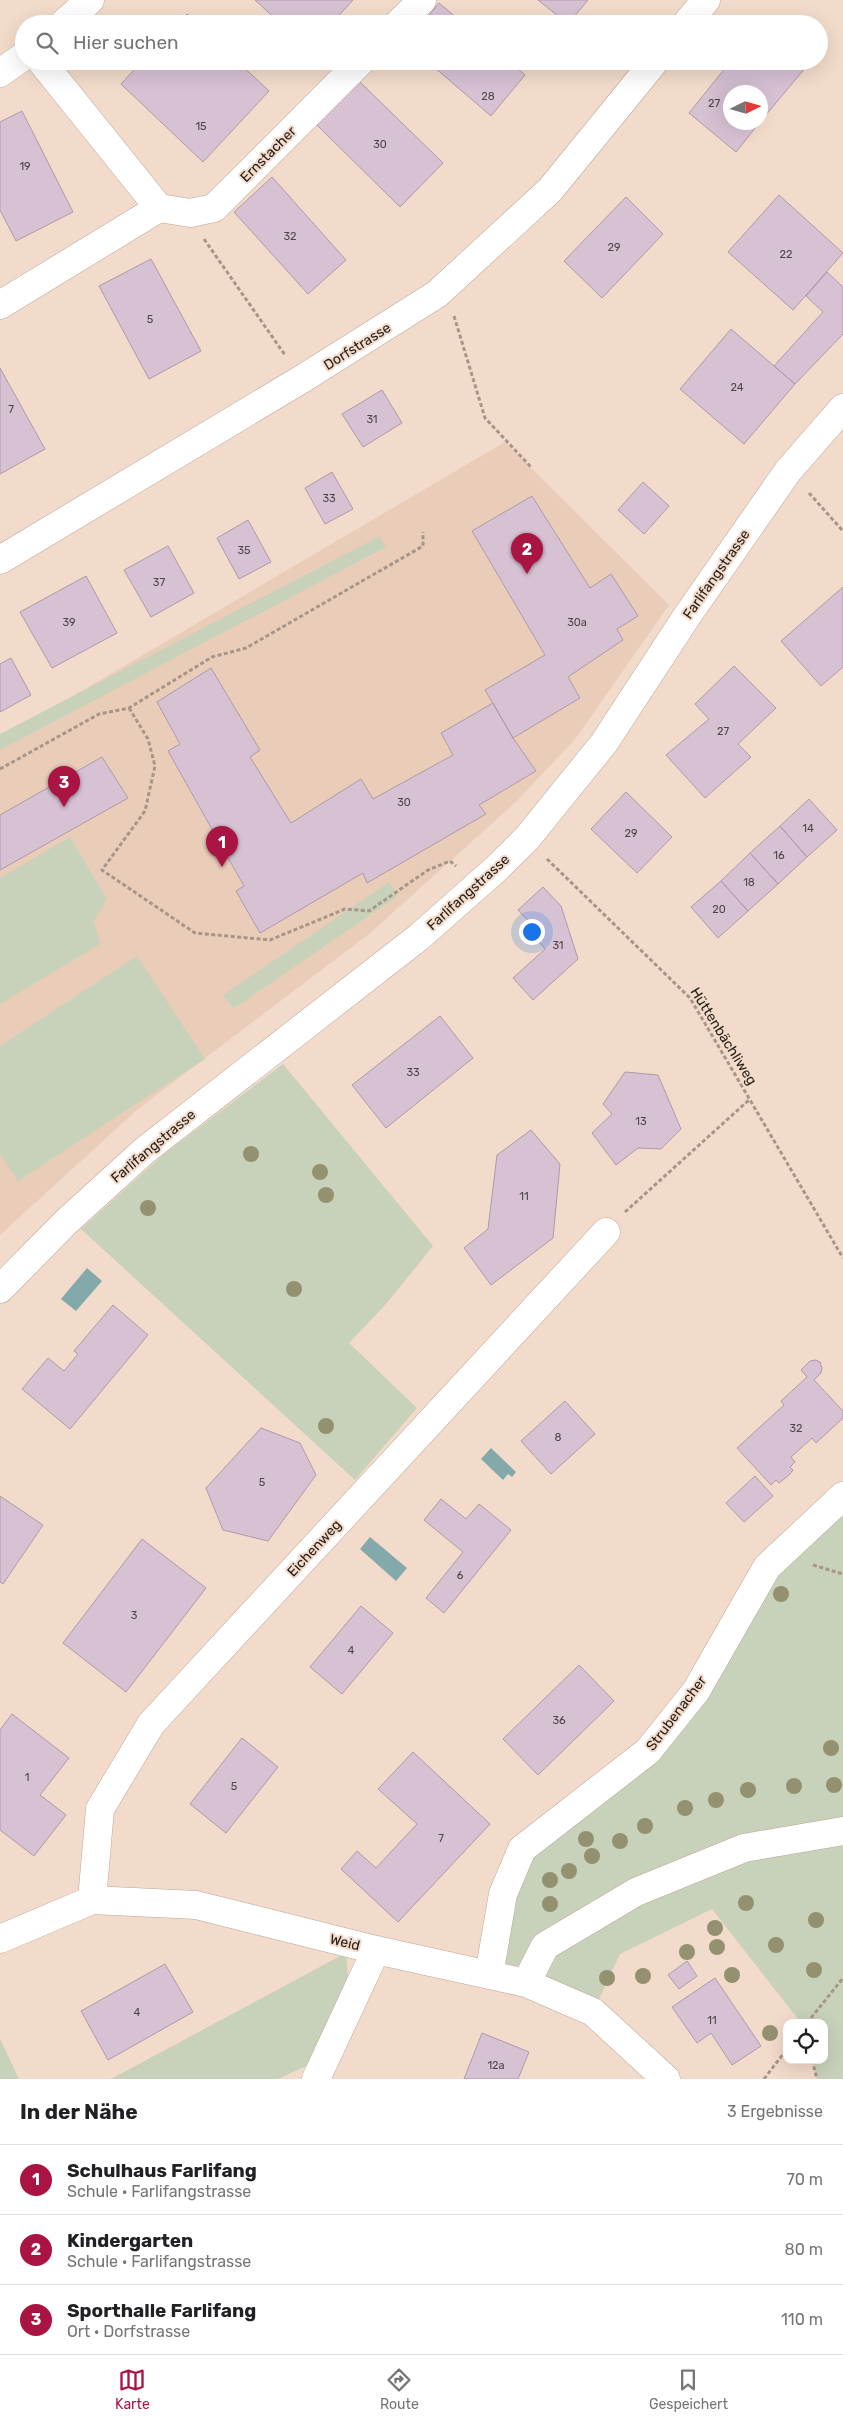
<!DOCTYPE html>
<html lang="de">
<meta charset="utf-8">
<style>
body{margin:0;font-family:Rubik,sans-serif;background:#f6f6f6;color:#202124}
.controls{position:absolute;right:15px;bottom:15px;display:grid;overflow:hidden;border-radius:10px;box-shadow:0 5px 20px #0002}
.controls button{width:45px;height:45px;display:grid;place-items:center;padding:0;border:0;border-bottom:1px solid #e0e0e0;background:#fff;color:#202124;font:25px sans-serif}
.compass{position:absolute;left:723px;top:85px;width:45px;height:45px;border-radius:50%;background:#fff;box-shadow:0 5px 20px #0002;rotate:85deg}
.you{position:absolute;left:531px;top:931px;width:18px;height:18px;margin:-12px;border:4px solid #fff;border-radius:50%;background:#1a73e8;box-shadow:0 0 0 8px #1a73e833}
.badge{display:grid;place-items:center;width:32px;height:32px;border-radius:50%;background:#aa1442;color:#fff;font-size:16px;font-weight:700}
.pin{position:absolute;translate:-50% -41px;filter:drop-shadow(0 1px 2px #0008)}
.pin::after{content:'';position:absolute;top:26px;width:18px;height:15px;background:inherit;clip-path:polygon(0 0,100% 0,50% 100%)}
.list{margin:0;padding:0;list-style:none}
h2{display:flex;justify-content:space-between;align-items:center;height:65px;margin:0;padding:0 20px;font-size:21px}
h2 small{font-size:16px;font-weight:400;color:#757577}
.list li{display:grid;grid-template-columns:32px 1fr auto;gap:15px;align-items:center;box-sizing:border-box;height:70px;padding:0 20px;border-top:1px solid #e0e0e0}
.list b{display:block;font-size:19px;white-space:nowrap}
.list p{margin:0;font-size:16px;white-space:nowrap;color:#757577}
.list em{font-size:16px;font-style:normal;color:#757577}
.icon{flex:none;width:28px;height:28px;fill:none;stroke:currentColor;stroke-width:2;stroke-linecap:round;stroke-linejoin:round}
.map{position:relative;flex:none;width:843px;height:2079px;overflow:hidden}
.search{position:absolute;background:#fff;box-shadow:0 5px 20px #0002;left:15px;right:15px;top:15px;height:55px;display:flex;align-items:center;gap:12px;box-sizing:border-box;padding:0 18px;border-radius:28px;color:#757577;font-size:19px}
.sheet{height:275px;background:#fff}
nav{display:flex;justify-content:space-around;align-items:center;box-sizing:border-box;height:70px;border-top:1px solid #e0e0e0;background:#fff;font-size:14px;color:#757577}
nav a{display:grid;justify-items:center;gap:2px}
nav .on{color:#aa1442}
.map>svg:first-child{display:block}
</style>
<div class="map">
<svg width="843" height="2079" viewBox="0 0 843 2079">
<rect width="100%" height="100%" fill="#f2dbca"/>
<!-- built -->
<path fill="#eacdb9" d="M505,442L669,605L576,738L517,801L369,934L138,1109L0,1235V739Z"/>
<!-- green -->
<path fill="#c8d1b9" d="M380,536L386,547L0,750V734Z
M70,837L107,899L94,921L100,944L0,1004V878Z
M389,882L398,896L233,1009L223,995Z
M137,956L205,1059L18,1181L0,1154V1046Z
M283,1064L433,1246L386,1304L349,1343L417,1408L355,1480L81,1229L163,1155Z
M843,1496V2079H817L812,2060H824V2023H801L712,1909L620,1954L593,2012L489,1975L522,1849L648,1751L767,1567Z
M346,1953L348,1976L346,1989L317,2061L278,2079H111Z
M0,2039L19,2079H0Z"/>
<!-- water -->
<path fill="#84a9aa" d="M87,1268L102,1281L76,1311L61,1299Z
M491,1448L516,1472L512,1477L508,1474L503,1480L481,1459Z
M370,1537L407,1568L396,1581L360,1549Z"/>
<!-- building -->
<path fill="#d7c2d4" stroke="#ae99aa" d="M255,0H353L331,24H281Z
M538,0H588L568,24Z
M439,3L464,24H422Z
M187,14L198,24H177Z
M142,61H237L269,91L203,162L121,84Z
M427,61H509L525,75L491,116Z
M731,61H811L760,122V92H730V122H760L736,152L689,113Z
M360,82L443,163L400,207L317,125Z
M22,111L73,212L16,241L0,210V122Z
M272,177L346,260L308,294L234,212Z
M779,195L843,253L793,310L728,252Z
M626,197L663,234L602,298L564,261Z
M151,259L201,351L149,379L99,286Z
M827,272L843,287V334L795,384L774,366L823,312L806,296Z
M731,329L795,384L744,444L680,389Z
M0,368L45,449L0,474Z
M382,390L402,423L363,447L342,414Z
M332,472L353,509L325,524L305,488Z
M643,482L669,506L644,534L618,510Z
M532,496L590,588L611,574L638,616L617,629L623,640L568,677L580,698L513,738L485,690L545,655L472,531Z
M248,520L271,562L239,579L217,538Z
M168,546L194,593L151,617L124,570Z
M86,576L117,633L52,668L20,612Z
M843,587V667L821,686L781,641Z
M11,658L31,695L0,712V664Z
M734,666L776,708L738,744L751,757L705,798L666,755L709,719L695,704Z
M211,668L260,750L250,757L291,823L361,779L373,799L453,755L441,733L493,703L513,738L536,771L479,805L486,814L367,883L363,873L260,933L236,891L244,886L168,751L180,744L157,702Z
M102,757L128,798L0,870V815Z
M626,792L672,837L637,873L591,829Z
M809,799L837,830L807,857L780,826Z
M780,826L807,857L778,884L750,853Z
M750,853L778,884L748,911L721,881Z
M721,881L748,911L718,938L691,907Z
M543,887L561,906L578,959L533,1000L513,978L545,949L539,942L535,928L518,910Z
M440,1016L473,1058L386,1128L352,1085Z
M625,1072L658,1075L681,1129L661,1149L638,1148L616,1165L592,1133L612,1114L603,1104Z
M531,1130L560,1164L553,1238L491,1285L464,1248L488,1229L497,1155Z
M113,1305L148,1335L70,1429L22,1389L48,1358L64,1371L78,1354L74,1351Z
M816,1360L820,1362L822,1368L821,1373L814,1380L843,1411V1418L816,1443L812,1438L791,1457L795,1462L790,1467L793,1470L789,1475L779,1483L776,1480L771,1485L737,1448L784,1405L781,1401L807,1377L801,1370L810,1361Z
M565,1401L595,1434L551,1474L521,1441Z
M261,1428L300,1443L316,1475L268,1541L223,1530L206,1488Z
M755,1476L773,1496L744,1522L726,1503Z
M0,1496L43,1525L3,1584L0,1582Z
M441,1499L466,1519L479,1504L511,1530L444,1613L426,1598L463,1552L424,1520Z
M142,1539L206,1588L126,1692L63,1643Z
M361,1606L393,1633L342,1694L310,1667Z
M579,1665L614,1701L538,1775L503,1739Z
M12,1714L69,1758L40,1795L66,1815L34,1856L0,1830V1730Z
M242,1738L278,1767L226,1833L190,1804Z
M413,1752L490,1824L398,1922L341,1869L357,1851L376,1868L417,1824L378,1789Z
M687,1961L697,1976L679,1989L668,1975Z
M165,1964L193,2012L108,2060L81,2011Z
M715,1978L761,2046L732,2065L711,2033L697,2043L672,2007Z
M482,2033L529,2052L518,2079H464Z"/>
<g fill="none" stroke-linecap="round" stroke-linejoin="round">
<!-- minor casing -->
<g stroke="#bca797" stroke-width="29">
<path id="minor" d="M63,24L90,0
M398,24L422,0
M686,24L706,0
M41,61L159,208
M0,73L24,56
M0,305L159,208L190,213L214,208L361,61
M0,560L302,379L437,294L550,190L655,61
M0,1289L66,1222L144,1151L419,937L497,868L528,837L604,743L687,616L788,471L843,408
M92,1900L100,1809L151,1724L606,1232
M0,1939L92,1900L196,1905L376,1950L526,1983L593,2012L666,2079
M489,1975L503,1894L522,1849L648,1751L696,1691L767,1567L843,1496
M526,1983L545,1946L636,1892L744,1848L843,1831
M316,2079L376,1950"/>
</g>
<!-- path -->
<path stroke="#a69588" stroke-width="3" stroke-dasharray="4 2.5" stroke-linecap="butt" d="M204,239L285,355
M454,316L485,418L531,467
M809,493L843,531
M129,708L148,739L155,766L145,811L102,870L195,933L270,940L345,909L369,911L428,870L450,861L456,866
M0,769L99,714L129,708L212,657L246,648L423,546V532
M547,859L690,998L843,1258
M625,1212L750,1099
M813,1565L843,1574
M807,2023L843,1978
M812,2060L817,2079
M764,2079L787,2049"/>
<!-- minor -->
<use href="#minor" stroke="#fff" stroke-width="28"/>
</g>
<!-- trees -->
<g fill="#939170">
<circle cx="251" cy="1154" r="8"/>
<circle cx="320" cy="1172" r="8"/>
<circle cx="326" cy="1195" r="8"/>
<circle cx="148" cy="1208" r="8"/>
<circle cx="294" cy="1289" r="8"/>
<circle cx="326" cy="1426" r="8"/>
<circle cx="781" cy="1594" r="8"/>
<circle cx="831" cy="1748" r="8"/>
<circle cx="834" cy="1785" r="8"/>
<circle cx="794" cy="1786" r="8"/>
<circle cx="748" cy="1790" r="8"/>
<circle cx="716" cy="1800" r="8"/>
<circle cx="685" cy="1808" r="8"/>
<circle cx="645" cy="1826" r="8"/>
<circle cx="586" cy="1839" r="8"/>
<circle cx="620" cy="1841" r="8"/>
<circle cx="592" cy="1856" r="8"/>
<circle cx="569" cy="1871" r="8"/>
<circle cx="550" cy="1880" r="8"/>
<circle cx="746" cy="1903" r="8"/>
<circle cx="550" cy="1904" r="8"/>
<circle cx="816" cy="1920" r="8"/>
<circle cx="715" cy="1928" r="8"/>
<circle cx="776" cy="1945" r="8"/>
<circle cx="717" cy="1947" r="8"/>
<circle cx="687" cy="1952" r="8"/>
<circle cx="814" cy="1970" r="8"/>
<circle cx="732" cy="1975" r="8"/>
<circle cx="643" cy="1976" r="8"/>
<circle cx="607" cy="1978" r="8"/>
<circle cx="770" cy="2033" r="8"/>
</g>
<g text-anchor="middle" stroke-width="4" stroke-linejoin="round" paint-order="stroke">
<!-- number labels -->
<g font-size="11" fill="#4f4545">
<text x="488" y="100">28</text>
<text x="714" y="107">27</text>
<text x="201" y="130">15</text>
<text x="380" y="148">30</text>
<text x="25" y="170">19</text>
<text x="290" y="240">32</text>
<text x="614" y="251">29</text>
<text x="786" y="258">22</text>
<text x="150" y="323">5</text>
<text x="737" y="391">24</text>
<text x="11" y="413">7</text>
<text x="372" y="423">31</text>
<text x="329" y="502">33</text>
<text x="244" y="554">35</text>
<text x="159" y="586">37</text>
<text x="69" y="626">39</text>
<text x="577" y="626">30a</text>
<text x="723" y="735">27</text>
<text x="404" y="806">30</text>
<text x="808" y="832">14</text>
<text x="631" y="837">29</text>
<text x="779" y="859">16</text>
<text x="749" y="886">18</text>
<text x="719" y="913">20</text>
<text x="558" y="949">31</text>
<text x="413" y="1076">33</text>
<text x="641" y="1125">13</text>
<text x="524" y="1200">11</text>
<text x="796" y="1432">32</text>
<text x="558" y="1441">8</text>
<text x="262" y="1486">5</text>
<text x="460" y="1579">6</text>
<text x="134" y="1619">3</text>
<text x="351" y="1654">4</text>
<text x="559" y="1724">36</text>
<text x="27" y="1781">1</text>
<text x="234" y="1790">5</text>
<text x="441" y="1842">7</text>
<text x="137" y="2016">4</text>
<text x="712" y="2024">11</text>
<text x="496" y="2069">12a</text>
</g>
<!-- street labels -->
<g font-size="14" fill="#221b15" stroke="#f2dbca">
<text transform="translate(268 154) rotate(-45)" y="5">Ernstacher</text>
<text transform="translate(357 346) rotate(-32)" y="5">Dorfstrasse</text>
<text transform="translate(716 574) rotate(-55)" y="5">Farlifangstrasse</text>
<text transform="translate(468 892) rotate(-42)" y="5">Farlifangstrasse</text>
<text transform="translate(724 1036) rotate(58)" y="5">Hüttenbächliweg</text>
<text transform="translate(153 1146) rotate(-40)" y="5">Farlifangstrasse</text>
<text transform="translate(314 1548) rotate(-47)" y="5">Eichenweg</text>
<text transform="translate(676 1713) rotate(-53)" y="5">Strubenacher</text>
<text transform="translate(345 1942) rotate(14)" y="5">Weid</text>
</g>
</g>
</svg>
<div class="controls">
<button><svg class="icon" aria-label="locate" viewBox="0 0 24 24"><circle cx="12" cy="12" r="6"/><path d="M12 2v4M12 18v4M2 12h4M18 12h4"/></svg></button>
</div>
<svg class="compass" viewBox="-18 -18 36 36"><path d="M0-13l5 13h-10z" fill="#e53935"/><path d="M0 13l5-13h-10z" fill="#757577"/></svg>
<div class="you"></div>
<div class="pin badge" style="left:222px;top:867px">1</div>
<div class="pin badge" style="left:527px;top:574px">2</div>
<div class="pin badge" style="left:64px;top:807px">3</div>
<div class="search"><svg class="icon" aria-label="search" viewBox="0 0 24 24"><circle cx="10" cy="10" r="6"/><path d="M15 15l6 6"/></svg>Hier suchen</div>
</div>
<section class="sheet">
<h2>In der Nähe<small>3 Ergebnisse</small></h2>
<ul class="list">
<li><span class="badge">1</span><div><b>Schulhaus Farlifang</b><p>Schule · Farlifangstrasse</p></div><em>70 m</em></li>
<li><span class="badge">2</span><div><b>Kindergarten</b><p>Schule · Farlifangstrasse</p></div><em>80 m</em></li>
<li><span class="badge">3</span><div><b>Sporthalle Farlifang</b><p>Ort · Dorfstrasse</p></div><em>110 m</em></li>
</ul>
</section>
<nav>
<a class="on"><svg class="icon" aria-label="map" viewBox="0 0 24 24"><path d="M3 6l6-2 6 2 6-2v14l-6 2-6-2-6 2zM9 4v14M15 6v14"/></svg>Karte</a>
<a><svg class="icon" aria-label="directions" viewBox="0 0 24 24"><path d="M12 3l9 9-9 9-9-9zM9 14v-3h6M13 9l2 2-2 2"/></svg>Route</a>
<a><svg class="icon" aria-label="saved" viewBox="0 0 24 24"><path d="M7 4h10v16l-5-4-5 4z"/></svg>Gespeichert</a>
</nav>
